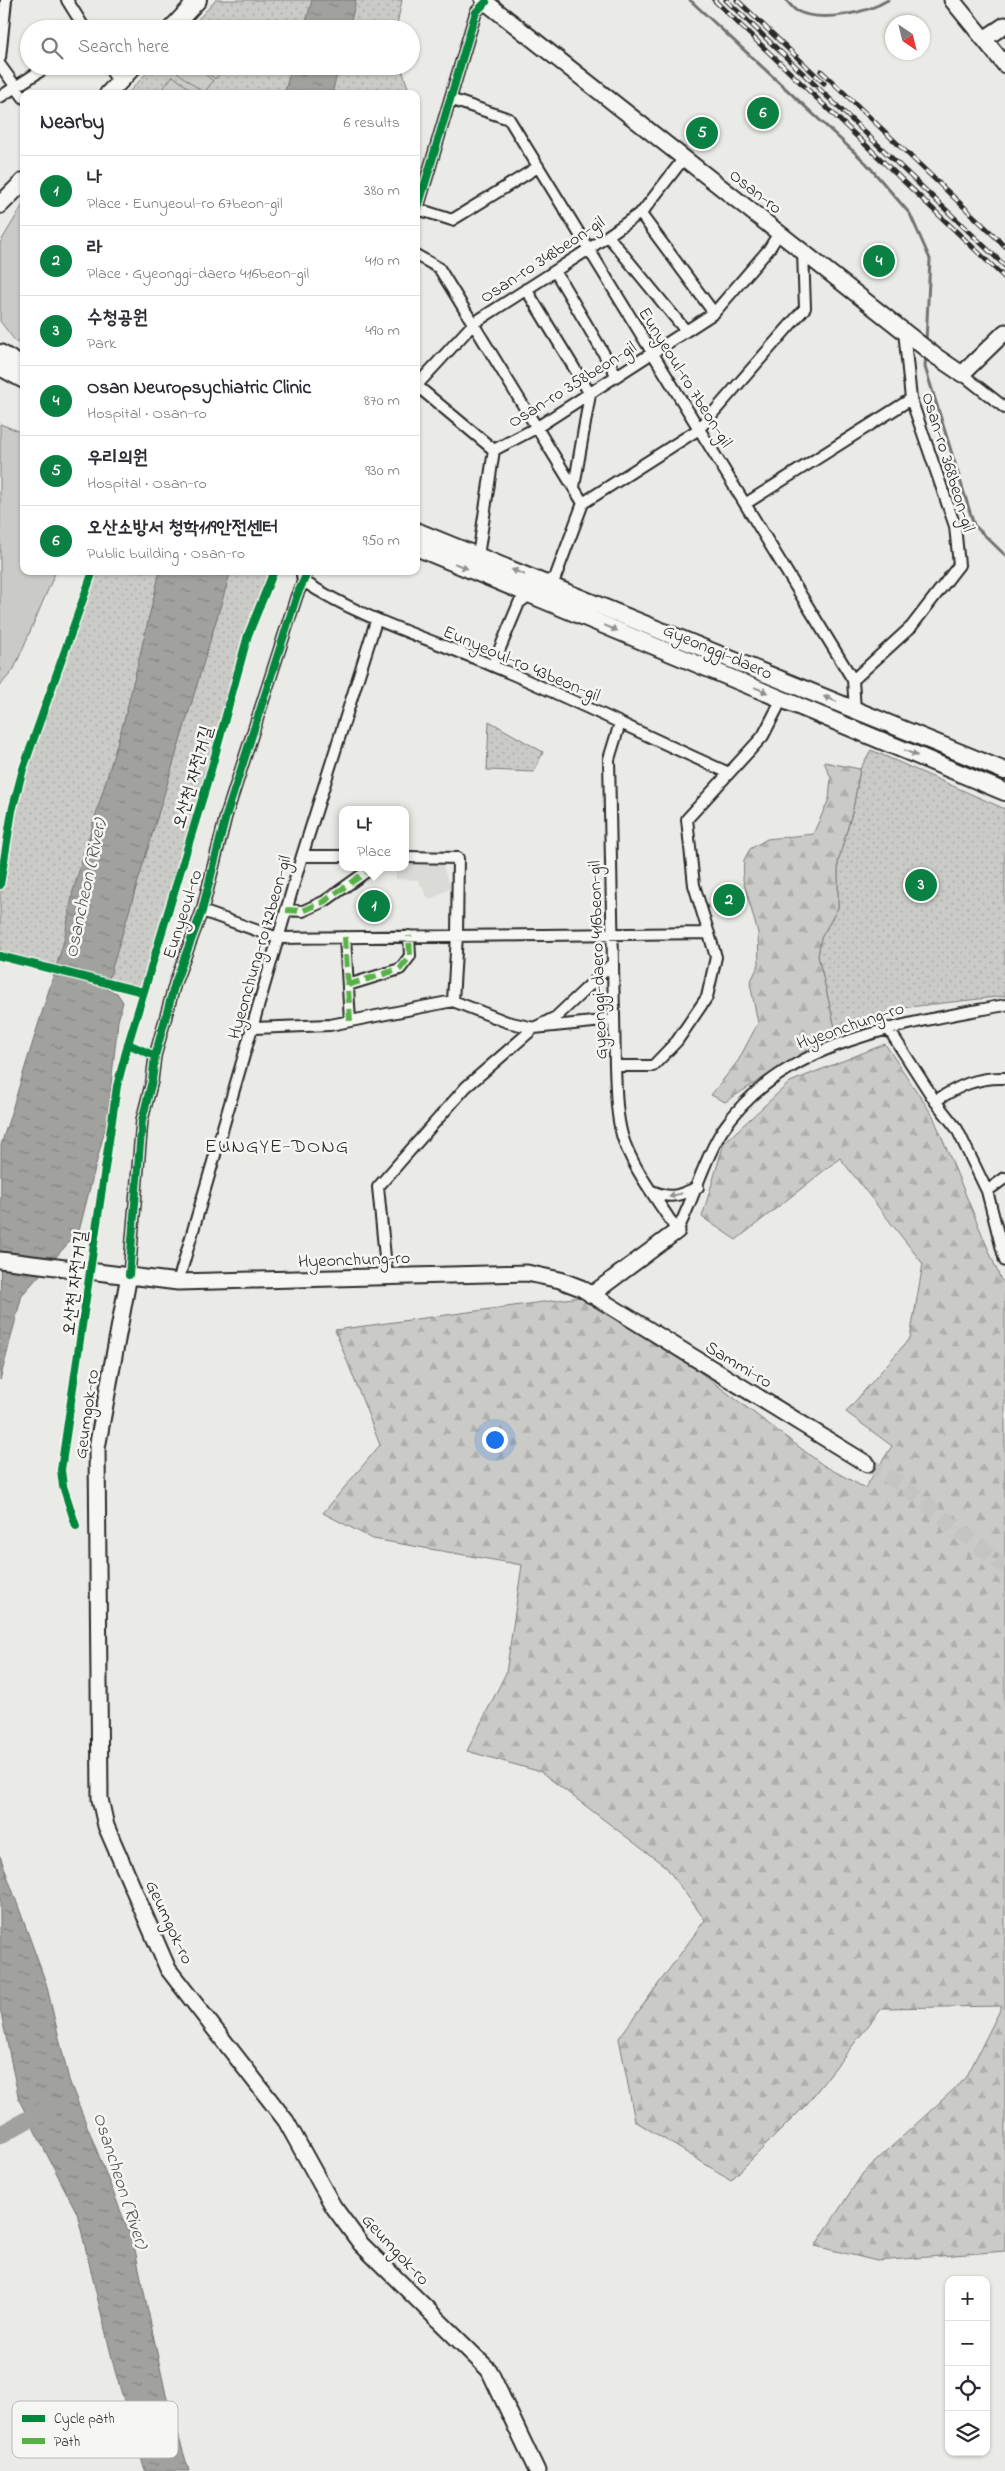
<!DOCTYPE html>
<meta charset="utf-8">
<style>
body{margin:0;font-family:"Indie Flower","Poor Story",sans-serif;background:#f2f2f3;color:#2b2b33}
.controls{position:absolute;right:15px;bottom:15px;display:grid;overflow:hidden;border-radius:10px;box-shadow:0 1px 4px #0004}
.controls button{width:45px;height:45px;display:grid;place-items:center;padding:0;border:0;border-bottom:1px solid #e1e1e2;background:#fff;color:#2b2b33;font:25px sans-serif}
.compass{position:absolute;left:885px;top:15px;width:45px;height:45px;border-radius:50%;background:#fff;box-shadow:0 1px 4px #0004;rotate:145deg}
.you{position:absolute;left:494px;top:1439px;width:18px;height:18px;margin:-12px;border:4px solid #fff;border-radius:50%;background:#1a73e8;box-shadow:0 0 0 8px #1a73e833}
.badge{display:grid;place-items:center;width:32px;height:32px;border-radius:50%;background:#0b8043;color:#fff;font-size:16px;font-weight:700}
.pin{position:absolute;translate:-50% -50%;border:2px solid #fff;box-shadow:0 1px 5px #0006}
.popup{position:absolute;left:339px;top:806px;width:70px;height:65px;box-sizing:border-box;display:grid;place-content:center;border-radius:10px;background:#fff;filter:drop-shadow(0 1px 4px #0005);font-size:16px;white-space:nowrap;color:#7c7c81}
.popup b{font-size:19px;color:#2b2b33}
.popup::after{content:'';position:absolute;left:50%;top:100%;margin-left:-10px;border:10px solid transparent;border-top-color:#fff}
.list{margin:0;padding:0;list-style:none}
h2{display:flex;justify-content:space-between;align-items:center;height:65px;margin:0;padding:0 20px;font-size:21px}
h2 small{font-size:16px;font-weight:400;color:#7c7c81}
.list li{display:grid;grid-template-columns:32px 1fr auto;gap:15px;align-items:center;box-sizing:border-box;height:70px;padding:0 20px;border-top:1px solid #e1e1e2}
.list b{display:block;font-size:19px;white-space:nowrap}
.list p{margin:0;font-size:16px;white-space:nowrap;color:#7c7c81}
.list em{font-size:16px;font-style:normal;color:#7c7c81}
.icon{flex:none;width:28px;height:28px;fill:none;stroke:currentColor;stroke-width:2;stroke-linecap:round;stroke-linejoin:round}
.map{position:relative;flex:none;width:1005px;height:2471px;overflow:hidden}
.search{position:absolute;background:#fff;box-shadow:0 1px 4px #0004;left:20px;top:20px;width:400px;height:55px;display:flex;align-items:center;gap:12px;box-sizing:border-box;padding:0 18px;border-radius:28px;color:#7c7c81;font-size:19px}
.panel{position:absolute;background:#fff;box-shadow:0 1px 4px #0004;left:20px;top:90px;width:400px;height:485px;border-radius:10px}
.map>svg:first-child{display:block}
</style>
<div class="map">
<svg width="1005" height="2471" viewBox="0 0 1005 2471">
<defs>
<pattern id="grass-dots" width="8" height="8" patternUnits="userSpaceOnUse" patternTransform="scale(1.25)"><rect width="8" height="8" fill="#cacac7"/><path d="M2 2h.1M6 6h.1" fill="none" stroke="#aeaeab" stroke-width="1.8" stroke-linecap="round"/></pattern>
<pattern id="forest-firs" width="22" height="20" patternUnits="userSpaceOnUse" patternTransform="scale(1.25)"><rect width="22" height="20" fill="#cacac7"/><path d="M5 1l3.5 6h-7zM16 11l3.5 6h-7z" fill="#aeaeab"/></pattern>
<pattern id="water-ripples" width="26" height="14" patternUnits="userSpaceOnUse" patternTransform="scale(1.25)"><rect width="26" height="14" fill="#a1a19e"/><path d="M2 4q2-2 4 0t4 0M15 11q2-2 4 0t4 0" fill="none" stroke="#838381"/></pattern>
</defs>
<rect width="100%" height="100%" fill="#eaeae6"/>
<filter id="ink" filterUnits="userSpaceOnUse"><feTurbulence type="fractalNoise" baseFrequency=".02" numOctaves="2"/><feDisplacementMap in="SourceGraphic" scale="10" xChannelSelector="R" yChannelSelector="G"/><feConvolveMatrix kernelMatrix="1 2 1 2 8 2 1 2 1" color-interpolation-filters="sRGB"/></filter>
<g filter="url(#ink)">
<!-- built -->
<path fill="#dadad6" d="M405,859H440L451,888L429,900L418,880L396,879V867H405Z"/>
<!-- grass -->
<path fill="url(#grass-dots)" stroke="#7a7a79" d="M216,0H402L396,29H189Z
M153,66H401L410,94H127Z
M93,571H274L248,635L170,909L143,992L0,956V885L12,811L23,769Z
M489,721L543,752L534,772L487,770Z
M871,750L1005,809V996L909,1007L836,1032L818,956L821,938L838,908V862L853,809L860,769Z"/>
<!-- forest -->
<path fill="url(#forest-firs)" stroke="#7a7a79" d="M824,762L860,769L853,809L838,862V908L821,938L818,956L836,1032L725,1102L711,1095L738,1061L758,1023L750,983L759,964L758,933L743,880L744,860L750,849L767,839L813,834L829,799L831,778Z
M885,1044L933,1116L1001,1280L1005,1283V2251L877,2261L815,2246L863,2173L966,2078L1002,2006L882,2008L806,2105L731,2180L635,2121L619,2038L705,1920L666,1867L541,1772L467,1751L506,1673L522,1565L373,1539L323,1513L380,1445L335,1330L580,1297L685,1361L823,1465L865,1488L892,1446L846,1412L910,1338L923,1264L840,1158L736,1240L702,1217L724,1143L790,1082Z"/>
<!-- pitch -->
<path fill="#cacac7" stroke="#7a7a79" d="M182,66H195L213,81L204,93L177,72Z
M199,66H225V67L215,79Z
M173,76L196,94H171L163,88Z
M24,203V346L16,342L0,321V243Z
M0,424L24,433V571H56L14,669L0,686Z"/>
<!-- water -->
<path fill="url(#water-ripples)" stroke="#727270" d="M312,0H356L349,29H304Z
M292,66H339L332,94H284Z
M160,571H231L107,985L108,990L117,993L123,1002L118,1021L107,1121L79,1231L22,1295L0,1380L1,1145L64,941L73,891L125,717Z
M0,1856L46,1983L69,2080L134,2245L166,2395L189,2471H145L115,2371L77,2213L19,2100L0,2008Z"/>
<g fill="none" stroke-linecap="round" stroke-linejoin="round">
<!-- stream -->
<path stroke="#727270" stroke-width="3" d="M690,0L866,163L910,214L930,259L926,342
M786,0C789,3 793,9 797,11C821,23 867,13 888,0
M926,354L925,367L974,525L1005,555"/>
<!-- river -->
<path stroke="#a1a19e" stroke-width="18" d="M0,2135L50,2107"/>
<!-- secondary-tunnel -->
<path stroke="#c4c4c1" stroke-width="15" stroke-dasharray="15 8" stroke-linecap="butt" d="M867,1464L905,1487L1005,1567"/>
<!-- street casing -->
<g stroke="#2b2b2b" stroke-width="14">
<path id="street" d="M67,0L85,29
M0,58L6,0
M0,65L24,98
M108,66L119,83
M0,97L48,66
M450,99L509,119L853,680L855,710
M418,209L452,220L538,167
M640,213L714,313
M416,214L476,12L486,2
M608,236L686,331
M416,255L439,268L583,503
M555,271L617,376
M526,289L590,394L574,487
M962,374L1005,408
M416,385L494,450L536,428L714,313L769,249L779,233
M417,385L474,323L589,249L643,211L684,158
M745,504L911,399
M478,556L494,450
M302,575L303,581C365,621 427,637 493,666C573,699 650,738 729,773
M542,583L555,578L583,503L699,429L805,308L803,252
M493,665L519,603L532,593
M853,680L911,627L959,565L955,526L911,399L904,331
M620,723L609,759L615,1066H653L677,1041L707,997L716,957L694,885L687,819L763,736L782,699
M302,856H343
M405,857L458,858L457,935L453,1001
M286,910L303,911L325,901L373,867
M202,911L278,938L709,933
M345,937L350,1021
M348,985L400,969L410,956L409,936
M254,1028L330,1025L453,1001L507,1022L534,1028L556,1017L612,964
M888,1028L935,1101L957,1129L987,1191L1005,1261
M615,1066C616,1089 616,1113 622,1135C631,1167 660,1203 677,1231
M935,1101C959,1086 976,1077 1005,1078
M652,1191C672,1200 679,1195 698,1187
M987,1191L1005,1178
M677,1231C694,1199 703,1161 722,1131C783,1039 906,1024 1005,1005
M129,1275L142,1120L152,1081L155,1056L175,983L202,911L226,816L297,595L308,571
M387,1277L378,1187L466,1087L534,1028L613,1020
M178,1282L302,856L376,621"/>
</g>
<!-- secondary casing -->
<g stroke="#2b2b2b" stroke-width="19">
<path id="secondary" d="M483,0L934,355L962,374L1005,332
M952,0L1005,65
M984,39L1005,25
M0,1260L178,1282L527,1273L560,1280L581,1288L867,1464
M129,1275L97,1448L100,1799L106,1826L168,1969L286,2121L333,2206L361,2244L489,2370L537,2471
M591,1295L677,1231"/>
</g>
<!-- primary casing -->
<g stroke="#2b2b2b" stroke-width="20">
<path id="primary" d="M171,29L198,0
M108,94L134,66
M0,205L24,181
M0,353L24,367
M0,367L24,380
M416,531L1005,771
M416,547L1005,792"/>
</g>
<!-- street -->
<use href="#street" stroke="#f6f6f2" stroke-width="10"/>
<!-- secondary -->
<use href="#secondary" stroke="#f6f6f2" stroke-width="15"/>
<!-- primary -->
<use href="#primary" stroke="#f6f6f2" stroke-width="16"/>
<!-- rail casing -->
<g stroke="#2b2b2b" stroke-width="5">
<path id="rail" d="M714,0L1005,278
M726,0L1005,266
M737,0L824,83
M821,71L1005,246"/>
</g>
<!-- rail -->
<use href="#rail" stroke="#f6f6f2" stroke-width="3" stroke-dasharray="9" stroke-linecap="butt"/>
<!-- quiet -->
<path stroke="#56b246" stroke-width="6" stroke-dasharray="12 6" stroke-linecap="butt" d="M286,910L303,911L325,901L373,867
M345,937L350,1021
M348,985L400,969L410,956L409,936"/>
<!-- cycleway casing -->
<g stroke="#f6f6f2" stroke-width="11">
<path id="cycleway" d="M416,214L476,12L486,2
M0,885L12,811L23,769L93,571
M0,956L143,992
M155,1056L128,1044L211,770L248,635L274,571
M129,1275L142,1120L152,1081L155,1056L175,983L202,911L226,816L297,595L308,571
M76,1526L63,1486L61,1470L117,1086L128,1044"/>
</g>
<!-- cycleway -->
<use href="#cycleway" stroke="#00873e" stroke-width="8"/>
</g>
<!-- one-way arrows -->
<defs><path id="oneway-solid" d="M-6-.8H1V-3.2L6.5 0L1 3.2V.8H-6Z" transform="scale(1.25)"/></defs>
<g fill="#90908e">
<use href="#oneway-solid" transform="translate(461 566) rotate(23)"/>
<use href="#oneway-solid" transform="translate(518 572) rotate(-158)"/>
<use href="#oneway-solid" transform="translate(611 628) rotate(23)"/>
<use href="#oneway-solid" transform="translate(761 690) rotate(23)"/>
<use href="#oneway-solid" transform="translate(830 699) rotate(-158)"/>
<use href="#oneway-solid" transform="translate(911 753) rotate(23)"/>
<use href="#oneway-solid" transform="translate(675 1195) rotate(166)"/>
</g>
</g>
<g text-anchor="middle" stroke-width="5" stroke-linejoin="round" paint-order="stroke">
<!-- street labels -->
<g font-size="18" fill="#2b2b2b" stroke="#f6f6f2">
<text transform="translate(756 191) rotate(38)" y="6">Osan-ro</text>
<text transform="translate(542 259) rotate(-33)" y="6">Osan-ro 348beon-gil</text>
<text transform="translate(686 377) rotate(58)" y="6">Eunyeoul-ro 7beon-gil</text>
<text transform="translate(572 384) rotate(-32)" y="6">Osan-ro 358beon-gil</text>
<text transform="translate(949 462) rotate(73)" y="6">Osan-ro 368beon-gil</text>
<text transform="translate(718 651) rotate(23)" y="6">Gyeonggi-daero</text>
<text transform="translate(522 663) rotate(23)" y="6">Eunyeoul-ro 43beon-gil</text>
<text transform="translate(192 777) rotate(-74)" y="6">오산천 자전거길</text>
<text transform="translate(182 914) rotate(-72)" y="6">Eunyeoul-ro</text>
<text transform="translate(259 947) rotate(-74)" y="6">Hyeonchung-ro 72beon-gil</text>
<text transform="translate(597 960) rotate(-92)" y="6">Gyeonggi-daero 416beon-gil</text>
<text transform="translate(850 1025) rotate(-19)" y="6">Hyeonchung-ro</text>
<text transform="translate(354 1259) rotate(-2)" y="6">Hyeonchung-ro</text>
<text transform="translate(74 1283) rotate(-83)" y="6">오산천 자전거길</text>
<text transform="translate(739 1364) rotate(31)" y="6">Sammi-ro</text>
<text transform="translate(86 1414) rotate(-82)" y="6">Geumgok-ro</text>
<text transform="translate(170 1922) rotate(65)" y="6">Geumgok-ro</text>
<text transform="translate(396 2249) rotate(47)" y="6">Geumgok-ro</text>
</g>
<!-- water labels -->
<g font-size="19" font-style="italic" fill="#545453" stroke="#f6f6f2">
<text transform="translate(84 888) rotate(-78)" y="7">Osancheon (River)</text>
<text transform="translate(122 2180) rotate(72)" y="7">Osancheon (River)</text>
</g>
<!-- quarter labels -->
<g font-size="20" letter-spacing="1" fill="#2b2b2b" stroke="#f6f6f2">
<text x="277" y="1152">EUNGYE-DONG</text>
</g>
</g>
<!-- legend -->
<rect x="12" y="2401" width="166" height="57" rx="8" fill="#f6f6f2" stroke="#b9b9b6" stroke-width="1"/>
<rect x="22" y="2415" width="23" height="7" fill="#00873e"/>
<rect x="22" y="2438" width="23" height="6" fill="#56b246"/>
<g font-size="14" fill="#2b2b2b">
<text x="54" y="2423">Cycle path</text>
<text x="54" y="2446">Path</text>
</g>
</svg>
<div class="controls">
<button>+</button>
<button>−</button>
<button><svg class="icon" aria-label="locate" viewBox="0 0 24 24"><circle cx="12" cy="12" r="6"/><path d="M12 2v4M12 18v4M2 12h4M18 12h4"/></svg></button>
<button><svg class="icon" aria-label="layers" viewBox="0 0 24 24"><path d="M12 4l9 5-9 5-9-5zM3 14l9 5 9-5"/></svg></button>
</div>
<svg class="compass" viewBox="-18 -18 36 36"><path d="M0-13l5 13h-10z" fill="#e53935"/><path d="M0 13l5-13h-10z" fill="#7c7c81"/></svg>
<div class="you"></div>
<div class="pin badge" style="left:374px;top:906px">1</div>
<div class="popup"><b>나</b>Place</div>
<div class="pin badge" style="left:729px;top:900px">2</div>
<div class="pin badge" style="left:921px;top:885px">3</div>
<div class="pin badge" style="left:879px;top:261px">4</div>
<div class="pin badge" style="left:702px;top:133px">5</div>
<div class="pin badge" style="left:763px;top:113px">6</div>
<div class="search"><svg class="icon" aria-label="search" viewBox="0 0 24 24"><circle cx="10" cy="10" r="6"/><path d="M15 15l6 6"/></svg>Search here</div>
<section class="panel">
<h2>Nearby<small>6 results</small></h2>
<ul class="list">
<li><span class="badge">1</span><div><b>나</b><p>Place · Eunyeoul-ro 67beon-gil</p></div><em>380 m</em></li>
<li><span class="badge">2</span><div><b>라</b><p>Place · Gyeonggi-daero 416beon-gil</p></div><em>410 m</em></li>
<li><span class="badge">3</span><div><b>수청공원</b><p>Park</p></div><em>490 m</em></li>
<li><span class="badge">4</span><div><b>Osan Neuropsychiatric Clinic</b><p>Hospital · Osan-ro</p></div><em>870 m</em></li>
<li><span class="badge">5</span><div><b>우리의원</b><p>Hospital · Osan-ro</p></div><em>930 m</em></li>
<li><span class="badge">6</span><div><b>오산소방서 청학119안전센터</b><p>Public building · Osan-ro</p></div><em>950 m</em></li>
</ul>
</section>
</div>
